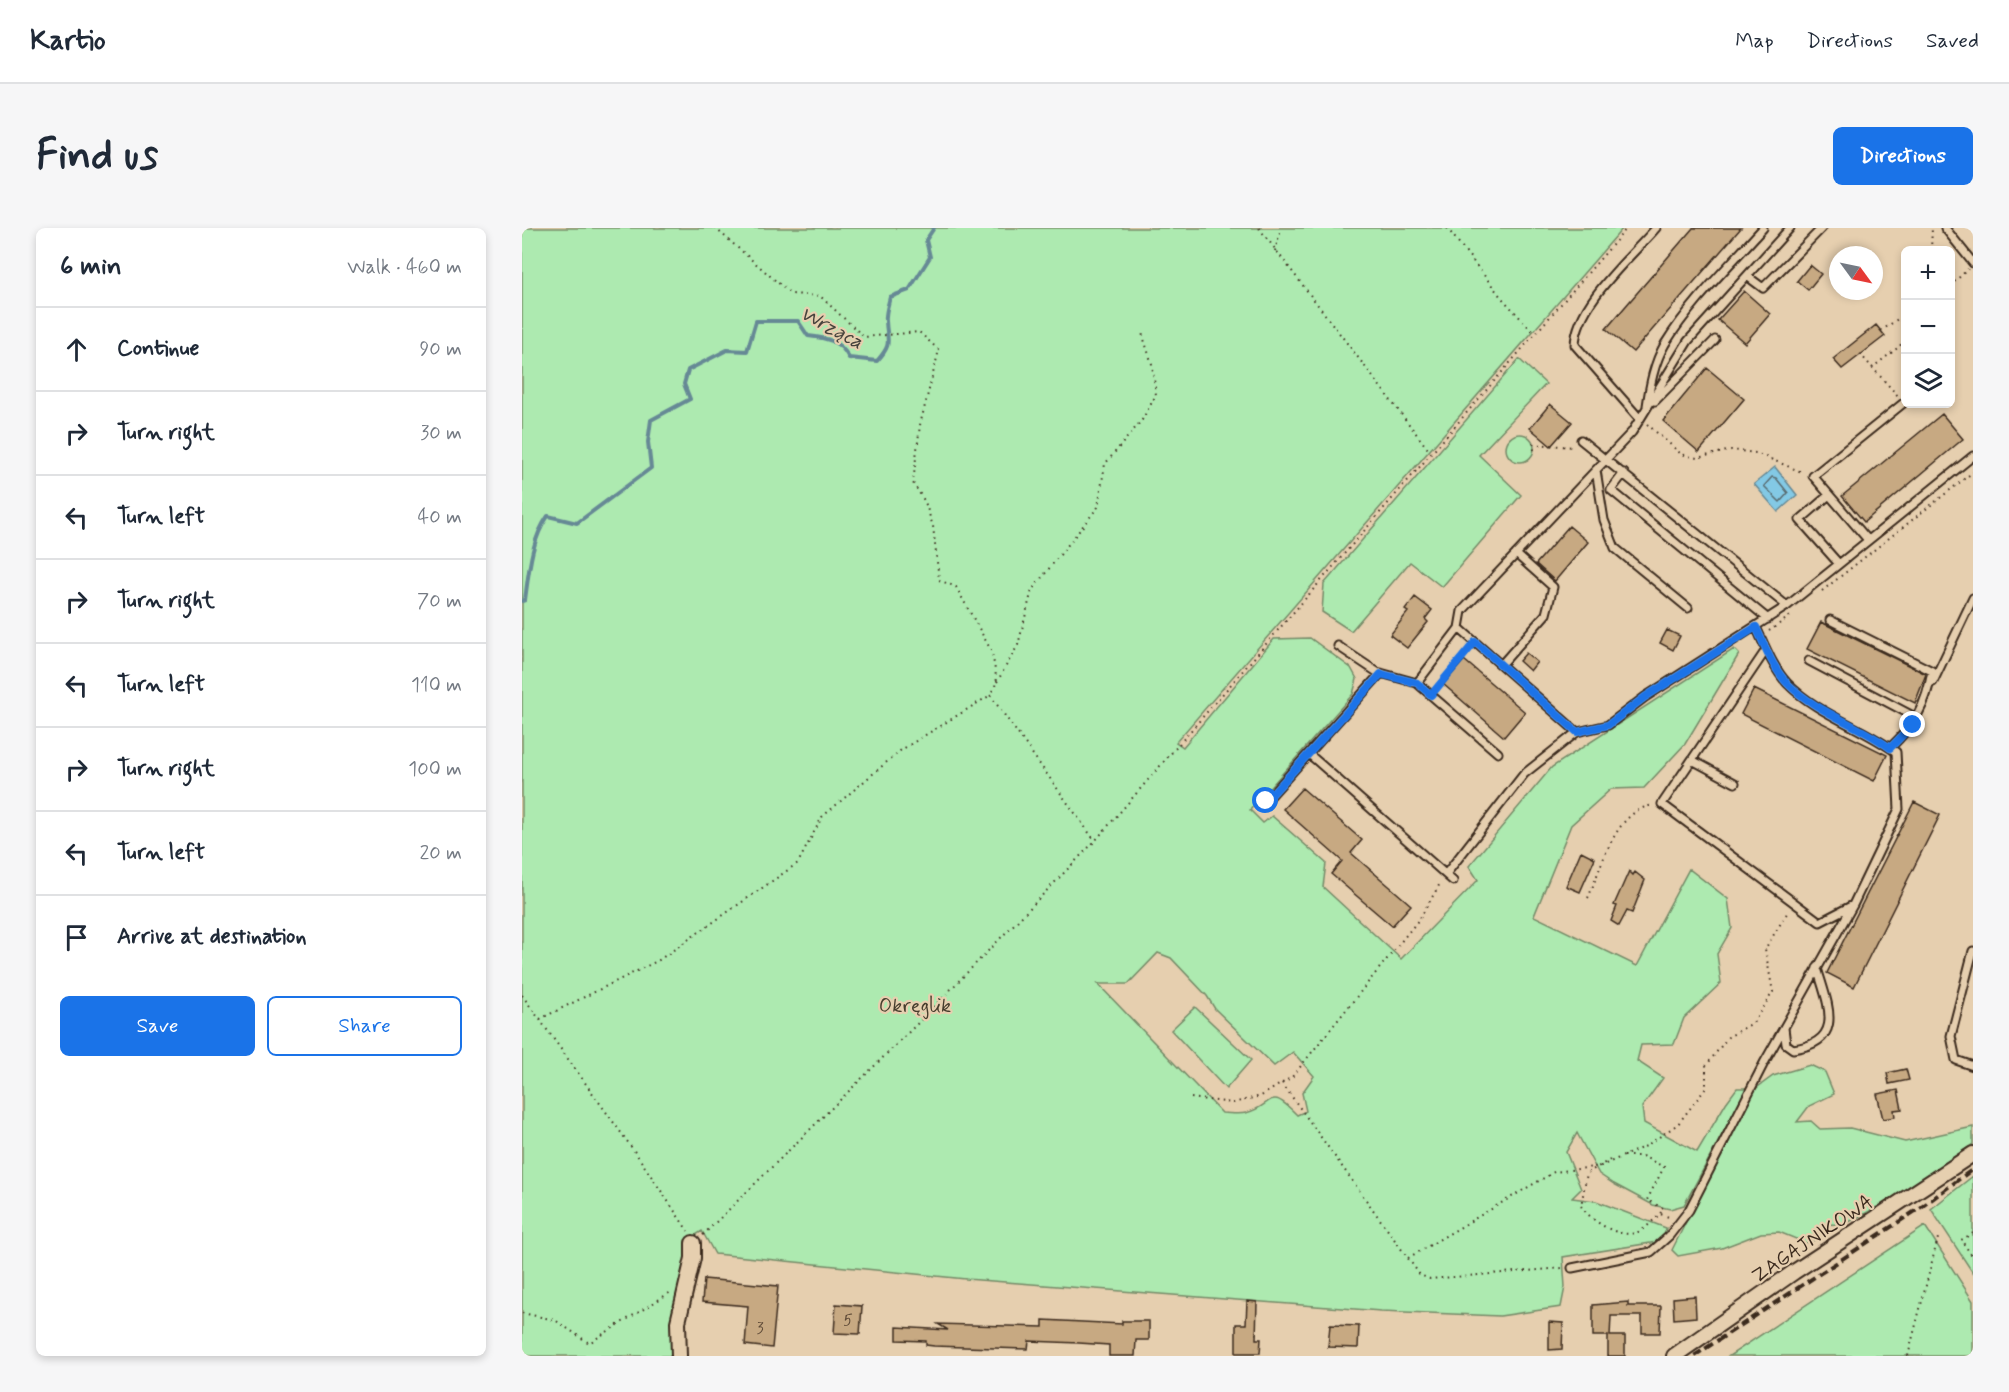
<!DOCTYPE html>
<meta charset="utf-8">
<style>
body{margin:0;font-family:Mynerve,sans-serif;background:#f6f6f7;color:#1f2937}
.controls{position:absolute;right:18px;top:18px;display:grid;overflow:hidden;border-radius:9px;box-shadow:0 3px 9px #0003}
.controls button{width:54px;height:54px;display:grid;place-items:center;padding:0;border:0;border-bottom:2px solid #e0e1e3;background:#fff;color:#1f2937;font:30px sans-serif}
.compass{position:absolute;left:1307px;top:18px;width:54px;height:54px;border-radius:50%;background:#fff;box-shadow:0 3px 9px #0003;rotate:123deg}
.stop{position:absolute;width:18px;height:18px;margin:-14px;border:4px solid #1a73e8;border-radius:50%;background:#fff}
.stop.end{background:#1a73e8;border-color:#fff;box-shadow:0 2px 6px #0008}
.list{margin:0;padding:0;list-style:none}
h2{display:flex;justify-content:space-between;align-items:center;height:78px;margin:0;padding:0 24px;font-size:26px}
h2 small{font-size:20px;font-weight:400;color:#747a83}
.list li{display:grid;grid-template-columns:39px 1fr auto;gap:18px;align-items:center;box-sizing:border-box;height:84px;padding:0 24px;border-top:2px solid #e0e1e3}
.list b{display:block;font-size:22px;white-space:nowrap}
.list em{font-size:20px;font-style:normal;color:#747a83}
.actions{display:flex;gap:12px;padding:18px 24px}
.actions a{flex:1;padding:14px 0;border:2px solid #1a73e8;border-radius:9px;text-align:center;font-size:21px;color:#1a73e8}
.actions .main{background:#1a73e8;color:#fff}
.icon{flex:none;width:33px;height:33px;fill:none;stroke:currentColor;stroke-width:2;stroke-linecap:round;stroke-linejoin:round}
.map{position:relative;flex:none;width:1451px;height:1128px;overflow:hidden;border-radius:9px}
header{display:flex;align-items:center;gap:36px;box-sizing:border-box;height:84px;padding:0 30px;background:#fff;border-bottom:2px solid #e0e1e3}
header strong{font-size:28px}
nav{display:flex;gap:33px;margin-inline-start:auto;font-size:21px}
.intro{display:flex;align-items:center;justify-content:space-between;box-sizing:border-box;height:144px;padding:0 36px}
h1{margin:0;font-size:42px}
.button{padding:15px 27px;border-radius:9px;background:#1a73e8;color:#fff;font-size:21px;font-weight:700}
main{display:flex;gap:36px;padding:0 36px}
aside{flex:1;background:#fff;border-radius:9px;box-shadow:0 3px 9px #0003}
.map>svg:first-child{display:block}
</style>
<header>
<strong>Kartio</strong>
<nav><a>Map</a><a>Directions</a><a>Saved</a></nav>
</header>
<div class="intro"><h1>Find us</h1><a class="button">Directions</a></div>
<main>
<aside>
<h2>6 min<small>Walk · 460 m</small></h2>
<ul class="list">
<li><svg class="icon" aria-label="ahead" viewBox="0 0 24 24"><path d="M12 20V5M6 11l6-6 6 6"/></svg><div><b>Continue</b></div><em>90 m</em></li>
<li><svg class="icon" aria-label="right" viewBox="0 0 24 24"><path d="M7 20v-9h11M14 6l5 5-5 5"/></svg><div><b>Turn right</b></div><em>30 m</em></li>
<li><svg class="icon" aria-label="left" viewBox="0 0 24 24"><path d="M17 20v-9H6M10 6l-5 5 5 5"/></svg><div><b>Turn left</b></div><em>40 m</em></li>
<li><svg class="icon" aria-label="right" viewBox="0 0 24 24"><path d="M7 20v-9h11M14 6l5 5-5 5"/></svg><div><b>Turn right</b></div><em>70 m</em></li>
<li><svg class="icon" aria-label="left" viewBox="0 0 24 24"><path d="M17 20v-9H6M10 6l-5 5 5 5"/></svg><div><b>Turn left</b></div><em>110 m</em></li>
<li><svg class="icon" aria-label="right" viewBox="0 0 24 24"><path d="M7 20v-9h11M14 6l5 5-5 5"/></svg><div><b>Turn right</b></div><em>100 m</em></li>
<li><svg class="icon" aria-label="left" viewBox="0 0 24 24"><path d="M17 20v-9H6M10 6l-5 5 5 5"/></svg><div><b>Turn left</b></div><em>20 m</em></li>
<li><svg class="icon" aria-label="arrive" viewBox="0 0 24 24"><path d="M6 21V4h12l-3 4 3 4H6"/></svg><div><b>Arrive at destination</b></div></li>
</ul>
<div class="actions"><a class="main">Save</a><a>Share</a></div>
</aside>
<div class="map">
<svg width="1451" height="1128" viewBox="0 0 1451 1128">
<rect width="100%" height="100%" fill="#e6cfaf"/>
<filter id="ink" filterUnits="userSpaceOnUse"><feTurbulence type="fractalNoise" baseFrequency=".0167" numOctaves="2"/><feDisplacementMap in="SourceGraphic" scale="12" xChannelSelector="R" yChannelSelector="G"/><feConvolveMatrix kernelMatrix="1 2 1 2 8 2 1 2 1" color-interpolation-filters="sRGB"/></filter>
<g filter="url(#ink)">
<!-- green -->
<path fill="#adeab0" stroke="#748a67" stroke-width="1.5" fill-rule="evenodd" d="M0,0H1101L654,514L661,519L752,411L788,410L829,440L835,451L831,466L728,582L741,595L750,588L804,635L801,659L879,731L956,652L947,638L1030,539L1212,421L1217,426L1163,516L1122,560L1089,561L1049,597L1012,688L1115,738L1167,641L1206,671L1210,700L1195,726L1199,755L1162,790L1152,816L1119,817L1115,833L1141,850L1120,879L1122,895L1175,924L1204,875L1215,860H1225L1162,977L1148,981L1131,977L1092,956L1077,946L1055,905L1044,924L1059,961L1050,970L1074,973L1144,1000L1141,1013L1041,1029L1043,1059L1039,1079L978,1088L859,1083L444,1051L193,1026L180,1003L163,1014L164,1037L151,1128H0ZM636,725L649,730L685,768L693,781L752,838L771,824L792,848L780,865L784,883L775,887C745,856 753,878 724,885C717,887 707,885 700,885L576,756H606Z
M997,131L1024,156L957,227L999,267L920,359L888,334L829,403L800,384L802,356Z
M984 220a14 14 0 1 1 28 0a14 14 0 1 1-28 0Z
M673,779L729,832L704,861L649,802Z
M1288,837L1303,844L1312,866L1287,878L1275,894L1289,893L1298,901L1328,900L1383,914L1451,899V916L1367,973L1321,997L1308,996L1292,1012L1284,1015L1257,1004L1239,1005L1200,1020L1156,1028L1150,1022L1229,864L1251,848Z
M1451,948V1045L1409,981Z
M1403,998L1451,1073V1128H1207Z"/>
<!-- water -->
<path fill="#83c9e5" stroke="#668995" stroke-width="1.5" d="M1253,239L1275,267L1256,284L1232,256Z"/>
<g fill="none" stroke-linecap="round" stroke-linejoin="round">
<!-- shore -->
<path stroke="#586a6e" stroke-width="1.5" d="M1250,249L1254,250L1266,265L1258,274L1242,258Z"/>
<!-- stream -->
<path stroke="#668995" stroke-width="4" d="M0,373L3,372C7,343 9,312 26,288L55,295L129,240L126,214L129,192L168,171L162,156L166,142L205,122L225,123L234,93H276L286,108C304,110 318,112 327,130L355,133C371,115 365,114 364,93C363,86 366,77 368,69L387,62L408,29L404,12L412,0"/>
</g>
<!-- building -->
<path fill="#c7a982" stroke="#3b2a1e" stroke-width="1.5" d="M1171,0H1219L1111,124L1084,101Z
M1288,37L1299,46L1286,62L1275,53Z
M1222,63L1248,86L1223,115L1196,92Z
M1354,97L1363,108L1320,141L1311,131Z
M1185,140L1222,171L1177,224L1141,193Z
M1028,176L1050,194L1029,218L1008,200Z
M1420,186L1441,211L1342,294L1320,268Z
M1047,298L1066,314L1033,353L1014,336Z
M893,369L910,382L903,391L906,394L885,420L868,407L886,384L883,382Z
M1299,394L1404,446L1393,475L1285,421Z
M1145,402L1158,408L1151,422L1138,415Z
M1004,425L1015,434L1008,443L997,433Z
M942,432L1003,484L982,509L921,456Z
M1232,461L1365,527L1352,553L1219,486Z
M780,560L840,612L829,625L889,677L870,698L809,646L820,633L761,581Z
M1392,574L1418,587L1332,759L1305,745Z
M1059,623L1073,630L1058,664L1044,658Z
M1107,643L1111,647L1113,644L1123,652L1110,685L1105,683L1097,698L1089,693L1095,678L1092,677Z
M1384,841L1387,852L1367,856L1365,845Z
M1376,862L1380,881L1372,882L1373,889L1361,891L1355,866Z
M182,1051L256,1058L250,1120L223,1117L226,1078L180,1074Z
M1173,1068L1174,1089L1152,1091L1151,1070Z
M725,1073L735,1074L734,1111H739L738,1125H714V1096H724Z
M1106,1074V1078H1139L1138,1105H1120V1088H1089L1088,1108H1103V1128H1086V1108H1071V1077Z
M314,1076L340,1078L338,1106L312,1105Z
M521,1092L600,1096V1093H627V1112H614L613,1128H587V1117L557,1115L507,1113L506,1121L412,1118L404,1117V1113L375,1112V1099L426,1102L416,1096L521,1099Z
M1027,1094L1041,1095L1040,1121L1027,1122Z
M808,1097L837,1098L836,1120L806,1119Z"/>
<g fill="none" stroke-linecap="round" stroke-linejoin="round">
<!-- service casing -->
<g stroke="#3b2a1e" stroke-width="11">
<path id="service" d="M1268,0L1166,113L1110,204L940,383L937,400L1055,504L1086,497L1123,469L1265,378L1451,228
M1423,0L1451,35
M1225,48L1241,60L1300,0
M1133,173L1193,112
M1125,178C1128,157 1132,135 1143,116C1169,74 1208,37 1241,0
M1118,191L1053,117C1054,76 1108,30 1134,0
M1059,212L1265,378
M1074,242L1082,292L1093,320L1166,380
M1102,245L1089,262L1246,391
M1307,267L1278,292L1317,336
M1346,312L1291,248L1384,173
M1308,392L1410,443C1404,478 1393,496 1368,520
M1234,399C1243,418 1251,440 1265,455C1295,486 1340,499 1374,524L1377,581L1331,677L1298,694L1140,576L1244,422
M937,400L895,455L976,525
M816,418L855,444L895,455
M1287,433L1395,490
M979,437L1024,386L1031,359L994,326
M1411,454L1451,370
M787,526L931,653
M1170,532L1213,555
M744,573L859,445
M924,646L1002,546L1055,504
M1451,723L1429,808L1434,832L1451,838
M1262,800L1264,816L1271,821C1324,814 1306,777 1295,740
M1050,1040L1129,1024L1147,1008L1167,982L1242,835L1331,677"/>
</g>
<!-- minor casing -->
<g stroke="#3b2a1e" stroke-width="18">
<path id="minor" d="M157,1128L156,1094L171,1030V1015
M1152,1128L1272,1044L1451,926"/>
</g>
<!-- path -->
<path stroke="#3b2a1e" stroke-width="2" stroke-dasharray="1.5 4.5" stroke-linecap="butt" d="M193,0L269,66L298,68L342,109L397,104L417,122L398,197L391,255L403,274L411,298L417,352L434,359L470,424L475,454L468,467L573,613
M737,0L909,225
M925,0L979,69L1013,106
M1409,22L1410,0
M753,23L759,0
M1428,58L1446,41
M1359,103L1384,85
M1338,126L1377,169
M1350,140L1378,118L1384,107
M1125,196L1159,226L1175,230L1209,222L1234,225L1282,245
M1012,222L1011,216L1052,219
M1300,363L1451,244
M1247,403L1270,387
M475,454L496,417L510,362L576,279L583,236L620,192L634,167L630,136L620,105
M914,460L947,420
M1066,670C1080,639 1092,582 1132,577
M0,767L115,927L166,1003
M18,791L137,732L276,635L300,589L379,522L467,468
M760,855L898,1047L908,1051L1041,1040
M669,870L711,875L739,868L770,849L898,690L919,654
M1102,928H1120L1142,939L1125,972L1141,980L1138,986
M1088,932L1065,945L1059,978C1068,992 1097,1012 1116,1004C1124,1001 1132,991 1138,986L1150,990
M1451,1005L1439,1012L1451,1029
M181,1007L395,796L573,613L1105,0
M886,1030L1032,944L1079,938L1124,918L1156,896L1184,860V838L1206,809L1231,795L1251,764L1243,721L1267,682
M0,1085L33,1092L67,1115L149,1064
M1386,1128L1417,1006"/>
<!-- service -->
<use href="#service" stroke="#e6cfaf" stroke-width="7"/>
<!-- minor -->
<use href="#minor" stroke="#e6cfaf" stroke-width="14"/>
<!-- rail -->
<path stroke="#3b2a1e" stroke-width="4" stroke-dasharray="9 4.5" stroke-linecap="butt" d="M1172,1128L1398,980L1451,941"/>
</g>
</g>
<g fill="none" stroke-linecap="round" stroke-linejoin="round" filter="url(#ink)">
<!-- route -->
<path stroke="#1a73e8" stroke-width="8" d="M744,573L859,446L895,455L909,467L953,414L1055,504L1086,497L1123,469L1234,399C1243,418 1251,441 1266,456C1295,485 1336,496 1368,520L1391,497"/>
</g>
<g text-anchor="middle" stroke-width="4.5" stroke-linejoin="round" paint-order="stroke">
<!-- number labels -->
<g font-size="16" fill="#5e4a37">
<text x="326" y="1097">5</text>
<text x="238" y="1105">3</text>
</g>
<!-- park labels -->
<g font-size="20" fill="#463d2d" stroke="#e6cfaf">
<text x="393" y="784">Okręglik</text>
</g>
<!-- street labels -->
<g font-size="20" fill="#3b2a1e" stroke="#e6cfaf">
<text transform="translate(1290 1010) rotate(-34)" y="7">ZAGAJNIKOWA</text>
</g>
<!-- water labels -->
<g font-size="21" font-style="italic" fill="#46423c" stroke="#e6cfaf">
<text transform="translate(310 99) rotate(28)" y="7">Wrząca</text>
</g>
</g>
</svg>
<div class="controls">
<button>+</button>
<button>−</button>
<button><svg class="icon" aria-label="layers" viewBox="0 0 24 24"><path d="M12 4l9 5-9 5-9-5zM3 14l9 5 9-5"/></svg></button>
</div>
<svg class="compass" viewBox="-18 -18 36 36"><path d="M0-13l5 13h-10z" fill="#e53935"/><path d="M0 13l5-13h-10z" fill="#747a83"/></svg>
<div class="stop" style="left:744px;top:573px"></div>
<div class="stop end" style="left:1391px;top:497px"></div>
</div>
</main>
